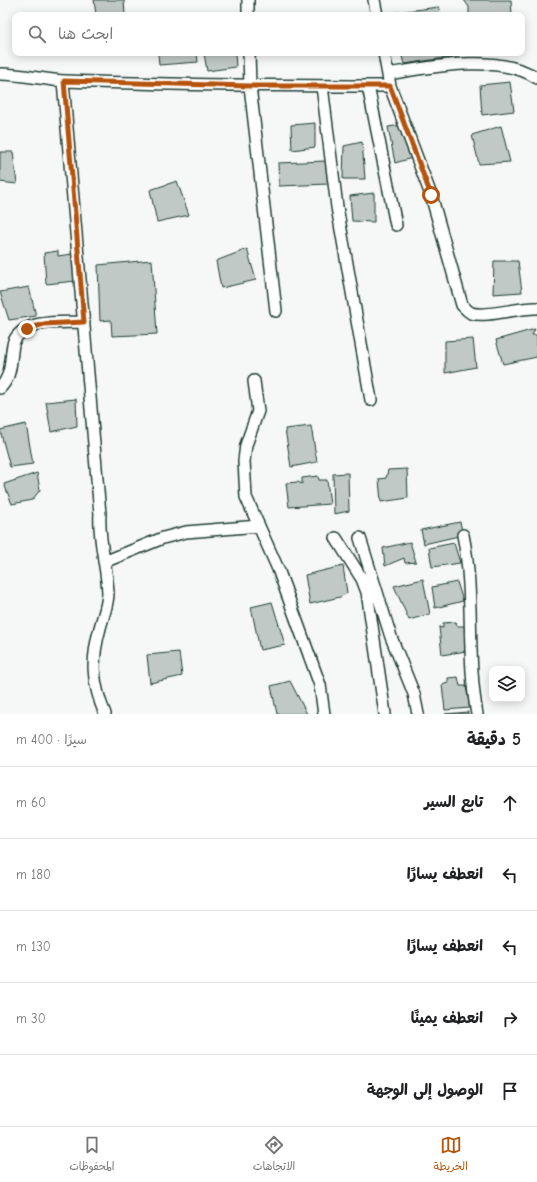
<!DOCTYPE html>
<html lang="ar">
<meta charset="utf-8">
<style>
body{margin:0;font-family:"Comic Neue","Playpen Sans Arabic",sans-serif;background:#f6f6f6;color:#202124;direction:rtl}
.controls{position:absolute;right:12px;bottom:12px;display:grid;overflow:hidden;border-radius:8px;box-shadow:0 2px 10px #0003}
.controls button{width:36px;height:36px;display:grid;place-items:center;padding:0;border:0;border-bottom:1px solid #e0e0e0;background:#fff;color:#202124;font:20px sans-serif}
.stop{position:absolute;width:12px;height:12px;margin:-9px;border:3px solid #b45309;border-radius:50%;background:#fff}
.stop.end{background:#b45309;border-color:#fff;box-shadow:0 1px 4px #0008}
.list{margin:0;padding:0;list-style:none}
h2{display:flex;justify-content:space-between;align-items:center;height:52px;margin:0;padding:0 16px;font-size:17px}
h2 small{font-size:13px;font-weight:400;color:#757577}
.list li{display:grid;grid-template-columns:26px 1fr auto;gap:12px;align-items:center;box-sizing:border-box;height:72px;padding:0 16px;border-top:1px solid #e0e0e0}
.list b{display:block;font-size:15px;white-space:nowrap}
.list em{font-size:13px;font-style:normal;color:#757577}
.icon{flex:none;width:22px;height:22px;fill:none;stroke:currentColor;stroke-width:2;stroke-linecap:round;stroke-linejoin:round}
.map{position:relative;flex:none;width:537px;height:714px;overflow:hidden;direction:ltr}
.search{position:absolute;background:#fff;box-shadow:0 2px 10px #0003;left:12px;right:12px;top:12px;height:44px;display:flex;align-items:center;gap:10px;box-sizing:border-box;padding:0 14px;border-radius:8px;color:#757577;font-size:15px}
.sheet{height:412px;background:#fff}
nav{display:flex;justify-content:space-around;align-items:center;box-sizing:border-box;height:56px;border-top:1px solid #e0e0e0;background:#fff;font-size:11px;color:#757577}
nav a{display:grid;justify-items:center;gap:2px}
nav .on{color:#b45309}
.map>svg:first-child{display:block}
</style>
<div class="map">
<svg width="537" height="714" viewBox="0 0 537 714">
<rect width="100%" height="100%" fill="#f6f7f7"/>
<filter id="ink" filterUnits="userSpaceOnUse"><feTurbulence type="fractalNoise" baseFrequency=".025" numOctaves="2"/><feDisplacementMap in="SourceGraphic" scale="8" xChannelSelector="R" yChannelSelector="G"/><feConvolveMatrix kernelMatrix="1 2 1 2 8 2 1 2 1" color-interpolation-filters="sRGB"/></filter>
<g filter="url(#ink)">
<!-- building -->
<path fill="#c0c9c6" stroke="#1f3d34" d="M94,0H124L125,15H96Z
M464,0H511L512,15H469V7Z
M439,7L440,15L382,14Z
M158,53H197L198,62L159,65Z
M204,53H235L236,67L207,71Z
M401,53H457L458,56L404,64Z
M510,82L514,111L482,115L480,85Z
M315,123V147L292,150L291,125Z
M402,125L412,158L395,163L388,127Z
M501,126L510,162L479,164L472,135Z
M362,142L365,179H343L344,146Z
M0,152H13L17,184L0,182Z
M326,161L329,184L279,186L278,163Z
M177,181L189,215L157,222L150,190Z
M374,193V222L352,221L350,196Z
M247,249L256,280L221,288L216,261Z
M58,251V256L72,254L76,281L46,284L44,253Z
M152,260L157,334L112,336L111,320L100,321L98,265Z
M494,261H518L522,292L493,294Z
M29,287L36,316L9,320L0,292Z
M535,329L532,335H537V357L503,364L496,340Z
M473,339L476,367L445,373V341Z
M76,399L77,426L51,432L46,402Z
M26,424L33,464L10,467L0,430Z
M311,426L317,462L291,467L285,429Z
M407,469L408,498L381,502L379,479L386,478L388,470Z
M37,473L40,490L32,500L12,504L4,484Z
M348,473L349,511L334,514L333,474Z
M318,476L319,480H327L330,504L289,507L286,483L298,482L302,484V478Z
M460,522L463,535L424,544L421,530Z
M410,542L416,562L405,563L404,558L385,566L383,548Z
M454,543L460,563L432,567L429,548Z
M343,566L347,593L340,597L310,604L305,575Z
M423,579L430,614L409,620L394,586Z
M457,582L463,601L435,608L432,587Z
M272,602L285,645L260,650L251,607Z
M456,622L457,626H465L466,651L442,655L439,627L443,628V623Z
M179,652L182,676L150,683L147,655Z
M458,677L460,686H466L470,708L445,710L442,685L448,683V678Z
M290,681L307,714H277L271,686Z
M468,712V714H445Z"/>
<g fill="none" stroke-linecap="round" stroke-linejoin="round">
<!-- minor casing -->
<g stroke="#1f3d34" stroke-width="14">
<path id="minor" d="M248,0V15
M374,0L377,15
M249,53L250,86L276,311
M384,53L390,86L431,195L462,305C465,308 467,311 471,313C486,318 519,307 537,308
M0,74C22,74 44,80 66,81C174,85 282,86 390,86
M388,74C430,67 499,53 537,78
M63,81L100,514C98,540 107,566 108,593C108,605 103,616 100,628C91,660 92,683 105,714
M322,86L337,207L371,400
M368,86L396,225
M254,381L258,411L246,445L244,461L246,497L278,569L320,685L324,714
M0,388C8,380 10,371 11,360C12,354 12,346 14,341C26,318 62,323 84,322
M463,535C475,594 466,655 477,714
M336,538L362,579L367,592L385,714
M360,538L391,637L414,694L418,714
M104,562L163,538L186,532L259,526"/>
</g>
<!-- minor -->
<use href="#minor" stroke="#fff" stroke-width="11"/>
</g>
</g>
<g fill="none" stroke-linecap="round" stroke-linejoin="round" filter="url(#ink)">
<!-- route -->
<path stroke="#b45309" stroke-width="5" d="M27,329L44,324L84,322L64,81L250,86H390L431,195"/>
</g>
</svg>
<div class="controls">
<button><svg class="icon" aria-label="layers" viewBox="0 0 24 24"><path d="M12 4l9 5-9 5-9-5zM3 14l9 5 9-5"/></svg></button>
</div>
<div class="stop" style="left:431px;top:195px"></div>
<div class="stop end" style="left:27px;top:329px"></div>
<div class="search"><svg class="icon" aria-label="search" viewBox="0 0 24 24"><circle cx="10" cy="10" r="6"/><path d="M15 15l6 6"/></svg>ابحث هنا</div>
</div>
<section class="sheet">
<h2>5 دقيقة<small>سيرًا · 400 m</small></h2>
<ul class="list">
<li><svg class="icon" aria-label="ahead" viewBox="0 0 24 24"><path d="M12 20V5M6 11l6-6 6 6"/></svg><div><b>تابع السير</b></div><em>60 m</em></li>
<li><svg class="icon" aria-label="left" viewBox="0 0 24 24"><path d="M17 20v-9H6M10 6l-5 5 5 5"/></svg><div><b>انعطف يسارًا</b></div><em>180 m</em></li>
<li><svg class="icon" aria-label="left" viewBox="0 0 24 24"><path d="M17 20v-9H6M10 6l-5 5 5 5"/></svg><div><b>انعطف يسارًا</b></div><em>130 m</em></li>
<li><svg class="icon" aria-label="right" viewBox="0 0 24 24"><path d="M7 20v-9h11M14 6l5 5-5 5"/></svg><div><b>انعطف يمينًا</b></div><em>30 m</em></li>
<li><svg class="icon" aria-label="arrive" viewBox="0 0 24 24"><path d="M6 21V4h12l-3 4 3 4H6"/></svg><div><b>الوصول إلى الوجهة</b></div></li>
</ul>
</section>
<nav>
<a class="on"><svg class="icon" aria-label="map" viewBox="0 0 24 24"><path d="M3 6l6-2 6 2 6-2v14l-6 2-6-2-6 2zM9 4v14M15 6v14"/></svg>الخريطة</a>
<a><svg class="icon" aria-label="directions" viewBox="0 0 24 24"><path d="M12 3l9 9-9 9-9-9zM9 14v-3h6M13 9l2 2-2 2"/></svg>الاتجاهات</a>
<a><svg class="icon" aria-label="saved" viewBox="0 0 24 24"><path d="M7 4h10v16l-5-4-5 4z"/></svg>المحفوظات</a>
</nav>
